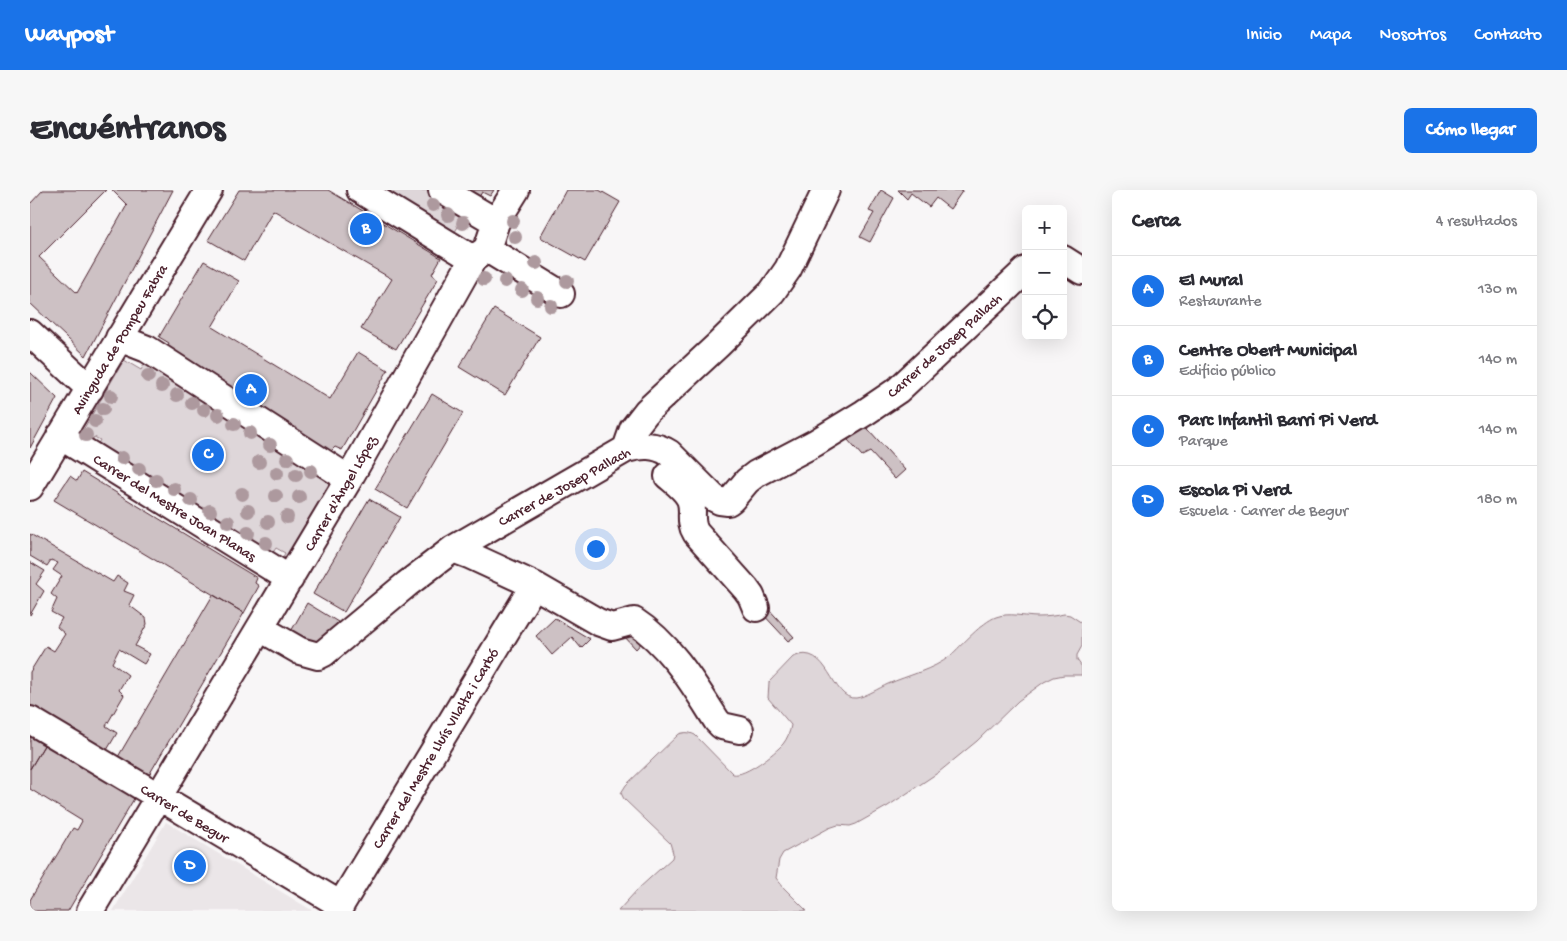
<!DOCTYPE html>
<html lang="es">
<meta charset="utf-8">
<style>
body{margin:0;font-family:"Gochi Hand",sans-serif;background:#f7f7f7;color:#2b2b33}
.controls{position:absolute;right:15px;top:15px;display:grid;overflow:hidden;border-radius:8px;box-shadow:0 5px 20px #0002}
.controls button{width:45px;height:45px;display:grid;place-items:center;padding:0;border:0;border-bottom:1px solid #e1e1e2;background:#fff;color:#2b2b33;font:25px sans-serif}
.you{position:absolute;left:565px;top:358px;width:18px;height:18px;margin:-12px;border:4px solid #fff;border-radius:50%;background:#1a73e8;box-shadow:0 0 0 8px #1a73e833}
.badge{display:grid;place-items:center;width:32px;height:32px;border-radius:50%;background:#1a73e8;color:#fff;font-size:16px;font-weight:700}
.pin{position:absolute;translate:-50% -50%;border:2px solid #fff;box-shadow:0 1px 5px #0006}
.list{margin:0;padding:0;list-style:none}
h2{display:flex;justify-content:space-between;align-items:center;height:65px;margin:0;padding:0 20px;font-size:21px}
h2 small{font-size:16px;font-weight:400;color:#7c7c81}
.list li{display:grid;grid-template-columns:32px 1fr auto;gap:15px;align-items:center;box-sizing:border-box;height:70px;padding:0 20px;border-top:1px solid #e1e1e2}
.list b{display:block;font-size:19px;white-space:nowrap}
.list p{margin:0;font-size:16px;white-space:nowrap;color:#7c7c81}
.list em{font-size:16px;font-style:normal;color:#7c7c81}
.icon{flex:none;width:28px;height:28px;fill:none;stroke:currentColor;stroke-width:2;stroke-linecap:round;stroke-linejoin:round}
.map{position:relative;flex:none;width:1052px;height:721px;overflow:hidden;border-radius:8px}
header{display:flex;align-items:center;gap:30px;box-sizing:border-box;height:70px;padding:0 25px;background:#1a73e8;color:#fff}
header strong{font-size:24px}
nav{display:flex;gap:28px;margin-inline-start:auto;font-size:18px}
.intro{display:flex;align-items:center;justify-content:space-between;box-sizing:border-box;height:120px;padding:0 30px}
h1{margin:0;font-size:35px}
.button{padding:12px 22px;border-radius:8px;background:#1a73e8;color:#fff;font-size:18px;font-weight:700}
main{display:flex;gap:30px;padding:0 30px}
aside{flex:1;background:#fff;border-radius:8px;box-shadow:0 5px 20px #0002}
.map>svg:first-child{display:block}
</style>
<header>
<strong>Waypost</strong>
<nav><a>Inicio</a><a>Mapa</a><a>Nosotros</a><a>Contacto</a></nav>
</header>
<div class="intro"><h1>Encuéntranos</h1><a class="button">Cómo llegar</a></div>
<main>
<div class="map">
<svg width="1052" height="721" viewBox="0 0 1052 721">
<rect width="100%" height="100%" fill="#f8f6f7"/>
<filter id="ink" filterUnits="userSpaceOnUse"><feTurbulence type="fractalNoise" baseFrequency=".02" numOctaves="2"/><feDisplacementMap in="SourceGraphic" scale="10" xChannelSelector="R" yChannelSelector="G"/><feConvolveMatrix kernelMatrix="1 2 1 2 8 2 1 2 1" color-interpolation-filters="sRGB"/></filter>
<g filter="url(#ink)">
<!-- built -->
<path fill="#ebe6e8" d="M136,632L283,721H83Z"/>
<!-- green -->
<path fill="#ded6d9" stroke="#947a82" d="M348,0H400L437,22L423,45Z
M94,170L111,180L115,173L306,290L260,371H251L255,363L246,358L242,364L65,259L70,250L64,247L58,257L51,245L53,240Z
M1034,424L1040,425L1052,433V456L1047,465V470L1052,477V485H1034L1024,487L1014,492L988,511L947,551L909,582L858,616L826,634L820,636L808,635L799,638L753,663L749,670L746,688L754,698L777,721H588L608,699L642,668L643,663L640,653L594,609L591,603L596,595L649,544C655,542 659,542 665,545L703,584C715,587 745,563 753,554C757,549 760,542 761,535L738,508L739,492L763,467C799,451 801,511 826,508C835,507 849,498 858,494C878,485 903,480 920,466C932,455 952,432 966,427C979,422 995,427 1008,427C1017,427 1025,426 1034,424Z"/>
<!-- building -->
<path fill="#cdc1c4" stroke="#4a1f2b" d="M13,0H76L9,67L47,103L97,15L82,0H143L56,166L0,113V14Z
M209,0H298L411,68L402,84L408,89L366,159L331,139L362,89L243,20L214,71L178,50Z
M427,0H464L460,6L452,2L446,12Z
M536,0H569L590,12L555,72L510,47Z
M851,0L864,8L840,52L830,47L844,23L839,21Z
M868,0H933L920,19L906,8L899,17L881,3L877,9Z
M174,71L209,91L182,137L300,209L328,162L358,180L312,260L305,257L298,264L134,163L139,153L129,147Z
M464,119L510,147L475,205L429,177Z
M0,182L27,208L0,258Z
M402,204L433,223L377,318L345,299Z
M830,230L875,280L865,289L840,262L832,266L811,242Z
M52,282L227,388L225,393L229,396L214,423L24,310L40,286L47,291Z
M339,309L370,327L314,422L283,404Z
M0,344L83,392L87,386L98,393L94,401L104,405L99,415L116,428L117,434L105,456L120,464L114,474L89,459L82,473L98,485L89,500L94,505L76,536L87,543L77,560L0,515V482L16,456L24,461L35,444L27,437L32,428L21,422L27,409L21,404L32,386L23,380L28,373L21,370L17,376L0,366Z
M0,372L15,381L6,394L14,401L0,425Z
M183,405L214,423L116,590L85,572Z
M277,413L308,432L286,461L259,445Z
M736,416L764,447L758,451L730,421Z
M525,428L560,449L551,458L542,447L522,465L506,446Z
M602,437L614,450L606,459L593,445Z
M0,542L16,552L0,579Z
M16,552L105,607L38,721H0V710L43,638L47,640L52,631L0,599V579Z"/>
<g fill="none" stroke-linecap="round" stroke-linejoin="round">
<!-- minor casing -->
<g stroke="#4a1f2b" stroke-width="30">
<path id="minor" d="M330,0L443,69
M412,0L466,32
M457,59L531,104
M1033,69L1052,81
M0,143L60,199
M89,148L117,159L319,289
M30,246L260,389
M596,259L603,239L617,221L688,155L742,102L758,79L796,0
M638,286C645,292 656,300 660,309C665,321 658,330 666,343L716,399L721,406L726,418
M0,297L179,0
M423,359L439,365L504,395L568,432L582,437L604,431C641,455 664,495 687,531L692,536L710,540
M230,438L270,461L288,466L294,463L377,394L423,359L596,259C612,255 625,254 639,263L684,308L690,311L698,312L702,309L717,291L726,284L785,253L834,223L868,200L996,80
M0,530L311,715
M60,721L319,289L443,69L457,59L466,32L486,0
M307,721L504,395"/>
</g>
<!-- minor -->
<use href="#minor" stroke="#fff" stroke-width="26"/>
</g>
<!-- trees -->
<g fill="#ad999e">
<circle cx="403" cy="15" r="7"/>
<circle cx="418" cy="25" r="7"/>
<circle cx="483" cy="31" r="7"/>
<circle cx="433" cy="33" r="7"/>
<circle cx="485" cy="47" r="7"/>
<circle cx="506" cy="73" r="7"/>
<circle cx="454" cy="89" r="7"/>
<circle cx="475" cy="91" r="7"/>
<circle cx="537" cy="91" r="7"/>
<circle cx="492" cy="100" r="7"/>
<circle cx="507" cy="108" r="7"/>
<circle cx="521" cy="116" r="7"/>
<circle cx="118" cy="186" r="7"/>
<circle cx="132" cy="196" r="7"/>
<circle cx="147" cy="205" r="7"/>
<circle cx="81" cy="206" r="7"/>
<circle cx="162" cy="213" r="7"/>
<circle cx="73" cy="219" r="7"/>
<circle cx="174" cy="220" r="7"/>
<circle cx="188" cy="225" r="7"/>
<circle cx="65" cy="231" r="7"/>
<circle cx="204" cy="234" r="7"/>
<circle cx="220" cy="243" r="7"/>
<circle cx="56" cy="245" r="7"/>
<circle cx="240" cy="255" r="7"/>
<circle cx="92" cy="268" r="7"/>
<circle cx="257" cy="269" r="7"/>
<circle cx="229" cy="272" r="7"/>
<circle cx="109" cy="279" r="7"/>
<circle cx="281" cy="281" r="7"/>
<circle cx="247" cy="283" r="7"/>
<circle cx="266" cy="285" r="7"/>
<circle cx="126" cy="290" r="7"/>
<circle cx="144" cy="299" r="7"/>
<circle cx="212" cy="304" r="7"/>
<circle cx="246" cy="306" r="7"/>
<circle cx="269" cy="307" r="7"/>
<circle cx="161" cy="310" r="7"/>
<circle cx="180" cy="321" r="7"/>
<circle cx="218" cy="321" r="7"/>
<circle cx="257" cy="327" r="7"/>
<circle cx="198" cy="332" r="7"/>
<circle cx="238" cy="332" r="7"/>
<circle cx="218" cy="343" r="7"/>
<circle cx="236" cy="353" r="7"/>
</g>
</g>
<g text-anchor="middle" stroke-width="4.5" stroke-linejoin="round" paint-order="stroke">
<!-- street labels -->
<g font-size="15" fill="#4a1f2b" stroke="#fff">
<text transform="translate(89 149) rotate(-59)" y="5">Avinguda de Pompeu Fabra</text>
<text transform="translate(914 155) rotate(-42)" y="5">Carrer de Josep Pallach</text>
<text transform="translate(534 296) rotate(-29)" y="5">Carrer de Josep Pallach</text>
<text transform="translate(310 303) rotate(-60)" y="5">Carrer d'Àngel López</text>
<text transform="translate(145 317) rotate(32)" y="5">Carrer del Mestre Joan Planas</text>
<text transform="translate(405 558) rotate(-59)" y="5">Carrer del Mestre Lluís VIlalta i Carbó</text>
<text transform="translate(155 623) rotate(31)" y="5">Carrer de Begur</text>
</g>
</g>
</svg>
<div class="controls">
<button>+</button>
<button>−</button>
<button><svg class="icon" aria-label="locate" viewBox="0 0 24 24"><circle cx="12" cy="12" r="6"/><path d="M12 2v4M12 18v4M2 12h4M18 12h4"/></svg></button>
</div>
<div class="you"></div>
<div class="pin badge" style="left:221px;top:200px">A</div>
<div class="pin badge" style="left:336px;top:39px">B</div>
<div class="pin badge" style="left:178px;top:265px">C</div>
<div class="pin badge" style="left:160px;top:676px">D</div>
</div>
<aside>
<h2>Cerca<small>4 resultados</small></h2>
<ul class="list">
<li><span class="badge">A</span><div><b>El Mural</b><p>Restaurante</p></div><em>130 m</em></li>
<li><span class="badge">B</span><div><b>Centre Obert Municipal</b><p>Edificio público</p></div><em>140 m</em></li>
<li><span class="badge">C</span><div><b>Parc Infantil Barri Pi Verd</b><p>Parque</p></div><em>140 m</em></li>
<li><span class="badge">D</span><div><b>Escola Pi Verd</b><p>Escuela · Carrer de Begur</p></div><em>180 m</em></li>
</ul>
</aside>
</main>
